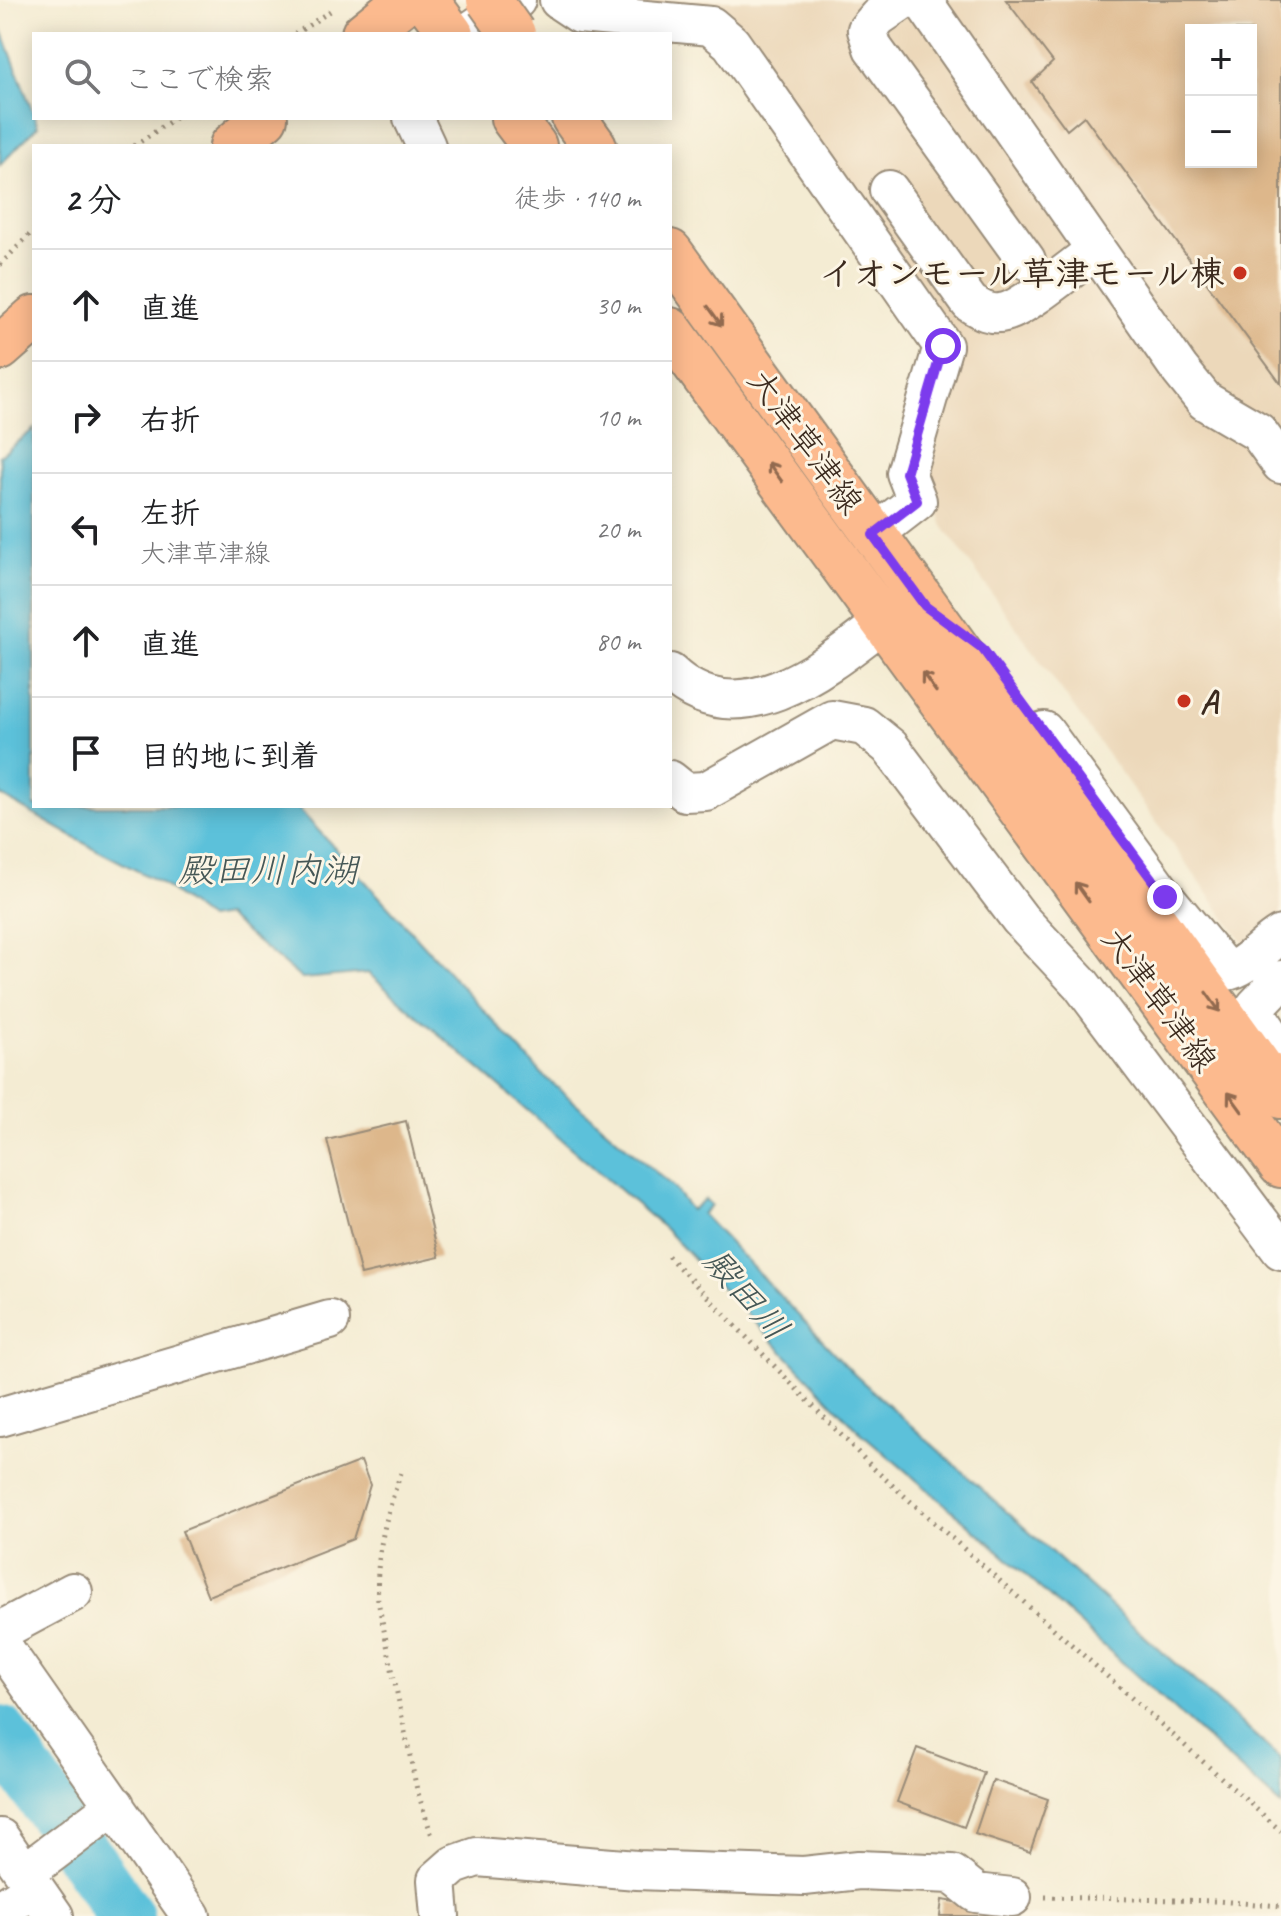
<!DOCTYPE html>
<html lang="ja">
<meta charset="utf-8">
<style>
body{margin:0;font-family:Caveat,"Klee One",sans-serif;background:#f2f2f2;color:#202124}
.controls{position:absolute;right:24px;top:24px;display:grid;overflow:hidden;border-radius:0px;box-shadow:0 4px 20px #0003}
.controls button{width:72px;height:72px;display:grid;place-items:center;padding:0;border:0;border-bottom:2px solid #e0e0e0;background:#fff;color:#202124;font:40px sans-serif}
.stop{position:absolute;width:24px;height:24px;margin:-18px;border:6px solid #7c3aed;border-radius:50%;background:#fff}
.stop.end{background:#7c3aed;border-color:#fff;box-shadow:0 2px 8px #0008}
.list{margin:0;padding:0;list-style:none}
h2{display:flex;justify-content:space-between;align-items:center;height:104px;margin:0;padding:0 32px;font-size:34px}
h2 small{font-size:26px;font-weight:400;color:#757577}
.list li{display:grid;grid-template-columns:52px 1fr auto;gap:24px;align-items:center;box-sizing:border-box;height:112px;padding:0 32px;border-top:2px solid #e0e0e0}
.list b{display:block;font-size:30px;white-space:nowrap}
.list p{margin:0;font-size:26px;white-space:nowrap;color:#757577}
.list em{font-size:26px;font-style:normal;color:#757577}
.icon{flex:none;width:44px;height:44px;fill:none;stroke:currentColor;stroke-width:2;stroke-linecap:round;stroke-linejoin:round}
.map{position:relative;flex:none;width:1281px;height:1916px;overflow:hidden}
.search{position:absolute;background:#fff;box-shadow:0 4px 20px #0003;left:32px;top:32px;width:640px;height:88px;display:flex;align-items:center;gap:20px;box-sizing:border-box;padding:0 28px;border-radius:0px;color:#757577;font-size:30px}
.panel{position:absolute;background:#fff;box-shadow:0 4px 20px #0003;left:32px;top:144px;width:640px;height:664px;border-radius:0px}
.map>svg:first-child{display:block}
</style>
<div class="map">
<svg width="1281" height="1916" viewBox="0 0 1281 1916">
<rect width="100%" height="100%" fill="#fcf5e5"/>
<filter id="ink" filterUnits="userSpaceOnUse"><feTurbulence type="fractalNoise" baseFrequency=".0125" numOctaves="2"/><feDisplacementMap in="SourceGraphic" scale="16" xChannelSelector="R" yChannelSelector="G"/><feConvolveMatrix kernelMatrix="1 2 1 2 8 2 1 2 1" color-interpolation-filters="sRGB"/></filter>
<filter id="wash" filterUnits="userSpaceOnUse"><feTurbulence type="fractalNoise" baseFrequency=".006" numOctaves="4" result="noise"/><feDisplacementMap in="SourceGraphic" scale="32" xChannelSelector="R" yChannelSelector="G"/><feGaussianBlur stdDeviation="1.8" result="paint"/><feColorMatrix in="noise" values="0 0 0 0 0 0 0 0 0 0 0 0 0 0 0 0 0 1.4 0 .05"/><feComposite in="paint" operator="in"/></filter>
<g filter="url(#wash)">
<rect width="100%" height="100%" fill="#f4ecd3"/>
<!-- built -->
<path fill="#ecd8ba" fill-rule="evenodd" d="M563,0H1281V995L943,526L917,463L948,350L733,38ZM1191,30H1251V162H1191Z"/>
<!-- water -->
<path fill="#5cc1da" stroke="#4c767c" stroke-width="2" d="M0,25L38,126L0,165Z
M34,429V806H296L544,1076L672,1186L691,1210L705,1199L711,1205L702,1214L855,1375L1281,1759V1806L989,1542L859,1431L665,1229L368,973L302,979L226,916L208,919L159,882L84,843L0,795V456Z"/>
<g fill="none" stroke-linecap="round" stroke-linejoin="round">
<!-- river -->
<path stroke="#5cc1da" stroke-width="56" d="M0,1734L126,1916"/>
</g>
<g id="blocks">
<!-- building -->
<path fill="#ddb78b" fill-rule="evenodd" d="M1006,0H1281V384L1084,116L1067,130L1032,82L1053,62ZM1191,30H1251V162H1191Z
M406,1121L439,1257L361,1275L327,1140Z
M361,1461L370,1485L353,1539L208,1596L182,1531Z
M917,1748L984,1773L964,1827L897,1802Z
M993,1780L1048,1799L1030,1852L975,1834Z
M942,1900L989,1907L988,1916H940Z"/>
</g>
</g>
<g filter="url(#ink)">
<use href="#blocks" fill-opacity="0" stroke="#988b78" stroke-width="2"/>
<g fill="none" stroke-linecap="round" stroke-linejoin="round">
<!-- minor casing -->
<g stroke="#988b78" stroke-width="42">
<path id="minor" d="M559,0L580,14L711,26L731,43L943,346L906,473L917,501L873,535
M903,0L878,17L867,30L873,48L1026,260
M922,0L1180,370L1205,401L1258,432L1281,464
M466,34L516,0
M413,118L426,146
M889,190L970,303C981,310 991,316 1005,312C1024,308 1076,264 1095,251
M670,673C740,739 827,666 885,621
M1044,731L1165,897L1226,971C1247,968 1262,946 1281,935
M670,780L685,792L706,791L832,720L864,726L890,747L1020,919L1081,984L1281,1250
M1281,980L1255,1007L1259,1018L1281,1051
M0,1417L330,1320
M0,1631L73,1592
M0,1643L191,1916
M0,1838L54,1916
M25,1873L115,1805
M0,1910L35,1888
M440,1916L437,1880L454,1865L477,1857L637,1870L804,1876L859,1870L952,1874L976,1893L1012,1897"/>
</g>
<!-- major casing -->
<g stroke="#988b78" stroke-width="48">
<path id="major" d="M426,0L451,34
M364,34L406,0
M513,118L534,146
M574,118L594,146
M232,146L265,118
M670,252L1281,1096
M670,330L1281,1165
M0,348L34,318"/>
</g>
<!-- path -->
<path stroke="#988b78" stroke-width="5" stroke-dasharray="2 6" stroke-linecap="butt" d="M295,34L335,8
M134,146L175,118
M0,265L34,230
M668,1256L873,1468L1281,1831
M401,1473C386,1515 375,1555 378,1601L417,1790L433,1839
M1045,1897L1217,1901L1281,1906"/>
<!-- minor -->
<use href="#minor" stroke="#fff" stroke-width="38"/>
<!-- major -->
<use href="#major" stroke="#fcba8e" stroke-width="44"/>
<!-- major-bridge casing -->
<g stroke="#988b78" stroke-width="48" stroke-linecap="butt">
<path id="major-bridge" d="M489,0L513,34"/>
</g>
<!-- major-bridge -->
<use href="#major-bridge" stroke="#fcba8e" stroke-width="44"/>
</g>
<!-- one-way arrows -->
<defs><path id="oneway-shaft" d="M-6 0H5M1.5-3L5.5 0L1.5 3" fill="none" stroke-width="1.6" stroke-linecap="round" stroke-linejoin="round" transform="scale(2)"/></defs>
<g stroke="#926b50">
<use href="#oneway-shaft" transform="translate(715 316) rotate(54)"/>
<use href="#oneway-shaft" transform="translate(775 472) rotate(-126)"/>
<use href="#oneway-shaft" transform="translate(929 682) rotate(-126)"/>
<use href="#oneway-shaft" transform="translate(1082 892) rotate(-126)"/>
<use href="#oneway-shaft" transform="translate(1213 1002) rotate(54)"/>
<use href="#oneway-shaft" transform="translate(1235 1102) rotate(-126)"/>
</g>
</g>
<g fill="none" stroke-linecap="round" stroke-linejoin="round" filter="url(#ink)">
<!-- route -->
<path stroke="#7c3aed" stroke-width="10" d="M943,346L906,473L917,501L873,535L925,606L982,648L1165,897"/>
</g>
<!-- markers -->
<g fill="#c8321e" stroke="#fcf5e5" stroke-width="3">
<circle cx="1240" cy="273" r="8"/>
<circle cx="1184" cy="701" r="8"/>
</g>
<g text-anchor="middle" stroke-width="6" stroke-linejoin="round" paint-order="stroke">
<!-- poi labels -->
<g font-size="34" font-weight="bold" fill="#3b2a1e" stroke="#fcf5e5" text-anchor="end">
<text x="1224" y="285">イオンモール草津モール棟</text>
<text x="1200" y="713" text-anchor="start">A</text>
</g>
<!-- street labels -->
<g font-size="34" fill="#3b2a1e" stroke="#fcf5e5">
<text transform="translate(806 441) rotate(54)" y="12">大津草津線</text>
<text transform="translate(1160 999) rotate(54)" y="12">大津草津線</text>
</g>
<!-- water labels -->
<g font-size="36" font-style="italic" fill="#455756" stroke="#fcf5e5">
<text x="268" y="882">殿田川内湖</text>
<text transform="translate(747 1294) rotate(49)" y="13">殿田川</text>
</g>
</g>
</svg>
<div class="controls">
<button>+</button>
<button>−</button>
</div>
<div class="stop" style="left:943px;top:346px"></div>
<div class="stop end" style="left:1165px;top:897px"></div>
<div class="search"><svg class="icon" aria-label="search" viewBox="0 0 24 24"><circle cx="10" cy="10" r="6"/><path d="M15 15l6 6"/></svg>ここで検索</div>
<section class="panel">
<h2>2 分<small>徒歩 · 140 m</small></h2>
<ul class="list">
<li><svg class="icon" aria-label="ahead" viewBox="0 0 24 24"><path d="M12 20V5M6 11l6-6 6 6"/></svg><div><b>直進</b></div><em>30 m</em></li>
<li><svg class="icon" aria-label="right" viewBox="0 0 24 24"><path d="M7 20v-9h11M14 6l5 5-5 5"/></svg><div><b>右折</b></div><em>10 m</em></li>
<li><svg class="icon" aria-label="left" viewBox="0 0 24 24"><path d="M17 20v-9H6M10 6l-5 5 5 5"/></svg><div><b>左折</b><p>大津草津線</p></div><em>20 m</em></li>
<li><svg class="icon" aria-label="ahead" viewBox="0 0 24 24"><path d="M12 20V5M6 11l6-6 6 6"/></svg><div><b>直進</b></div><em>80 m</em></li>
<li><svg class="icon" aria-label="arrive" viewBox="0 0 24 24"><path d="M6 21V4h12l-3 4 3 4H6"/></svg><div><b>目的地に到着</b></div></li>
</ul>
</section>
</div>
